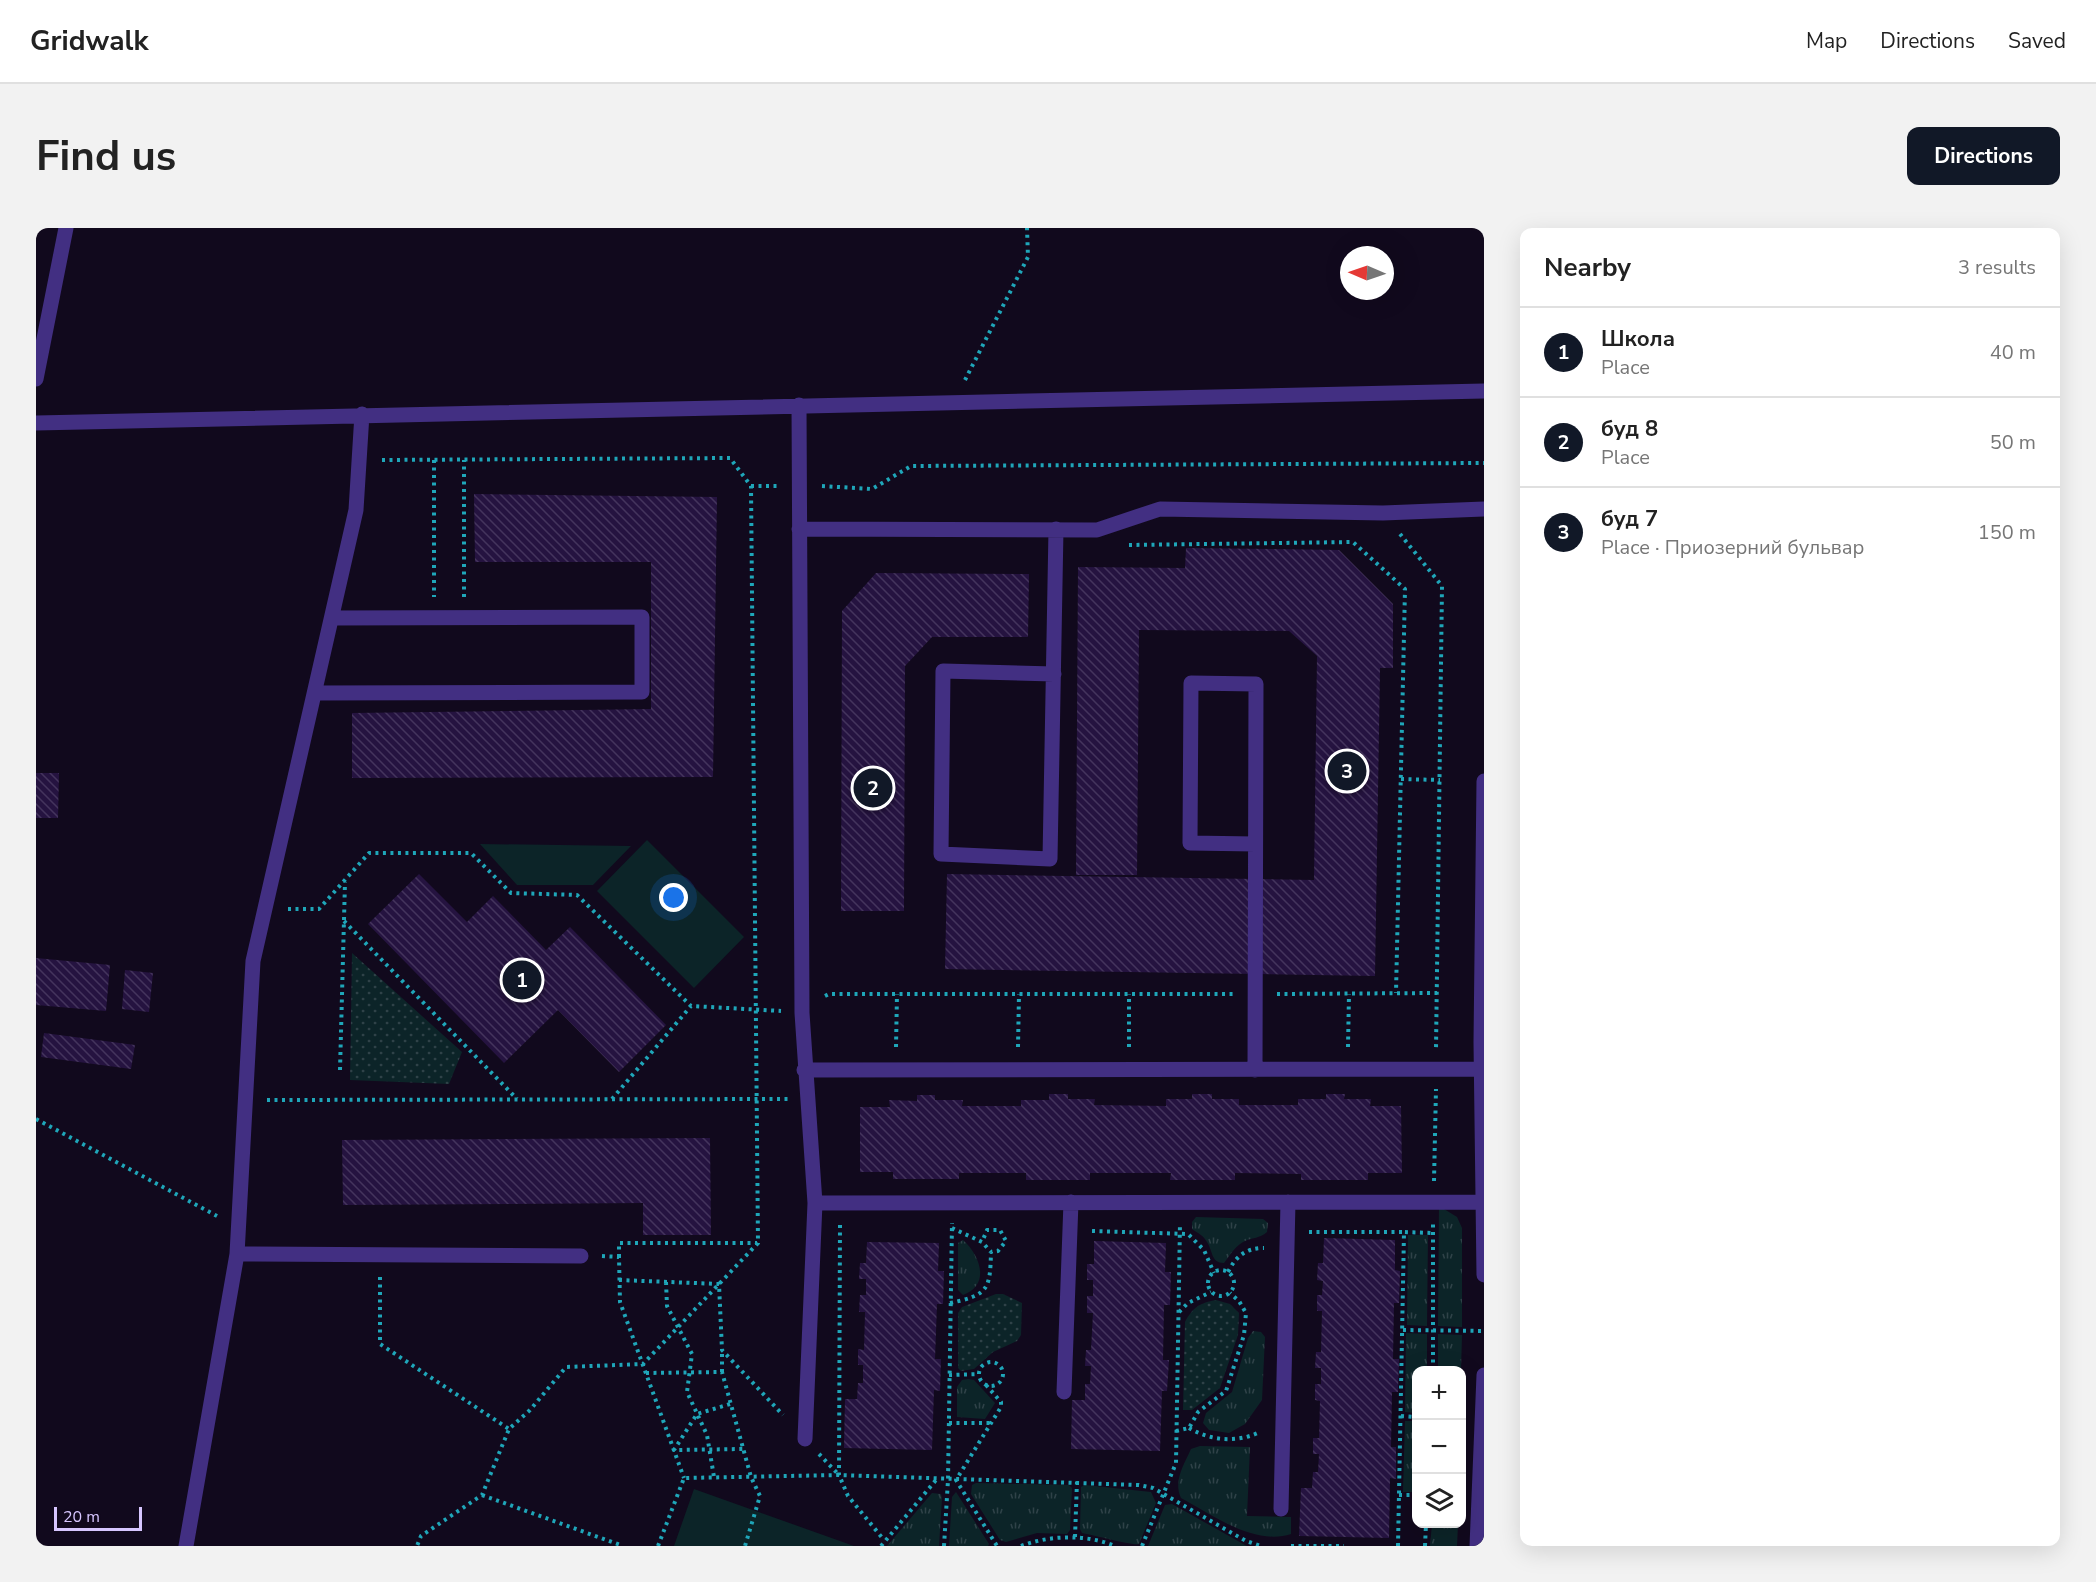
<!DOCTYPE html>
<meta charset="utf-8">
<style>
body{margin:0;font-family:"Nunito Sans",sans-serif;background:#f2f2f2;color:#222}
.controls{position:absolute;right:18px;bottom:18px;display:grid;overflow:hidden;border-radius:12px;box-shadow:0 6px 24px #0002}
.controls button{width:54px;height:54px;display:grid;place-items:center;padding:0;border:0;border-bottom:2px solid #e0e0e0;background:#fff;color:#222;font:30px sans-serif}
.compass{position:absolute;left:1304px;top:18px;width:54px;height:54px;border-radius:50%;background:#fff;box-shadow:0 6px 24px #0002;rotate:272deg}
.scale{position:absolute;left:18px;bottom:15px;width:88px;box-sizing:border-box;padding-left:6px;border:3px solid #d7c6ff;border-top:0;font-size:16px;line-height:21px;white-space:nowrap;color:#d7c6ff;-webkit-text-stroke:4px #11091d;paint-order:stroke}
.you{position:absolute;left:638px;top:670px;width:21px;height:21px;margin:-15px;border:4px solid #fff;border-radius:50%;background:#1a73e8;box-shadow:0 0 0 9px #1a73e833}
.badge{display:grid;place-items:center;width:39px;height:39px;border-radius:50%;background:#111827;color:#fff;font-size:20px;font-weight:700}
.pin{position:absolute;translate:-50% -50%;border:3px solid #fff;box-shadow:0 2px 6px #0006}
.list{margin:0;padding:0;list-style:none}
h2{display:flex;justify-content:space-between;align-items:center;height:78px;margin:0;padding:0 24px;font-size:26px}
h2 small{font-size:20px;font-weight:400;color:#767676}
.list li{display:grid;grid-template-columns:39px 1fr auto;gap:18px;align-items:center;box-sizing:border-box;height:90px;padding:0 24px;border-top:2px solid #e0e0e0}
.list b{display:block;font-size:22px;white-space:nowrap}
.list p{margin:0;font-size:20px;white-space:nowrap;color:#767676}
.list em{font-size:20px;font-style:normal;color:#767676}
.icon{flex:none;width:33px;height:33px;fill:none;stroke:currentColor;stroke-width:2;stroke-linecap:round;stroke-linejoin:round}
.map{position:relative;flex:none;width:1448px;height:1318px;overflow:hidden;border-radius:12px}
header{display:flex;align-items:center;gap:36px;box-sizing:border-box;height:84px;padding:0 30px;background:#fff;border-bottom:2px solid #e0e0e0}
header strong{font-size:28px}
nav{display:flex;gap:33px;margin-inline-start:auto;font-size:21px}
.intro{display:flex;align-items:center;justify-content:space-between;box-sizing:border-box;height:144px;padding:0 36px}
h1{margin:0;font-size:42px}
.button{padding:15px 27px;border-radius:12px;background:#111827;color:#fff;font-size:21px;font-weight:700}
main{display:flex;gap:36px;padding:0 36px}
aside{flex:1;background:#fff;border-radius:12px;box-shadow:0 6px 24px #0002}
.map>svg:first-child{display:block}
</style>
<header>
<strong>Gridwalk</strong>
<nav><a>Map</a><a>Directions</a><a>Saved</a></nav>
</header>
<div class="intro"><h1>Find us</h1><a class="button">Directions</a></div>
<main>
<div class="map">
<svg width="1448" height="1318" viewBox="0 0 1448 1318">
<defs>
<pattern id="grass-tufts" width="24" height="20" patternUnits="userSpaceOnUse" patternTransform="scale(1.5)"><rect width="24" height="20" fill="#0c2428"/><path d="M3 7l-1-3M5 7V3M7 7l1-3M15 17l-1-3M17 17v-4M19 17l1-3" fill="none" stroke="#2f4248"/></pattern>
<pattern id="park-dots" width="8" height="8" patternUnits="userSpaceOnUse" patternTransform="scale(1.5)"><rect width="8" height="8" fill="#0c2428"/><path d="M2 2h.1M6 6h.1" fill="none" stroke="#2f4248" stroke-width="1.8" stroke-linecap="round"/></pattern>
<pattern id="building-back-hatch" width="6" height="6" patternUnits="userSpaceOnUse" patternTransform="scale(1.5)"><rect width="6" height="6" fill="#251340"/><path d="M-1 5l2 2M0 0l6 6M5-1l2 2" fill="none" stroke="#44345d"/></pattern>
</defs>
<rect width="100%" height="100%" fill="#11091d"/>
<!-- grass -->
<path fill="url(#grass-tufts)" d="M1403,978L1421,989L1426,1000V1099L1402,1098Z
M1160,989L1227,991L1232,995L1231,1004C1223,1011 1217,1009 1209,1013C1200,1017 1194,1027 1188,1035C1175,1035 1177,1023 1171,1014C1168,1008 1162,1005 1156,1001V994Z
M1372,1007H1392L1391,1098L1371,1097Z
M927,1012C944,1027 955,1057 927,1067L922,1062V1015Z
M1217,1103L1225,1104L1229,1109L1226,1172L1209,1196L1193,1205L1173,1202L1167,1195L1170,1185L1196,1164L1212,1110Z
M1370,1105L1391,1106V1142H1380V1185L1369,1184Z
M1402,1106L1426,1107L1425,1142H1402Z
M932,1151L938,1152L959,1175L949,1191L921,1189V1159L926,1152Z
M1369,1193H1380V1264H1367Z
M1164,1218L1214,1219L1211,1288L1255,1289V1306C1218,1318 1177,1287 1145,1270C1137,1253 1148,1237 1155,1221Z
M940,1255L1033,1257L1036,1260L1034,1302L1031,1306L1001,1305L970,1314L964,1312L935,1266L936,1257Z
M1049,1257L1115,1264L1120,1275L1103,1316C1097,1318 1058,1307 1046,1305L1044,1301L1045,1259Z
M920,1264L953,1316L952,1318H913L916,1269Z
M896,1265L905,1266L906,1270L903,1318H851Z
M1136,1276L1209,1317L1211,1318H1112L1129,1277Z
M1396,1296H1422L1421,1318H1394Z"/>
<!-- park -->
<path fill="url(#park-dots)" d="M316,725L426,824L413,856L314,852Z
M960,1066H967L986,1075L985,1107L981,1113L957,1124L938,1141L925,1143L922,1140V1085L926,1079Z
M1180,1072L1194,1076L1203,1085L1202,1107L1184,1160L1156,1182H1147L1149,1094C1157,1079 1164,1075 1180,1072Z"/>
<!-- pitch -->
<path fill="#0c2428" d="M611,612L708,709L658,760L561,663Z
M444,616L595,618L557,657H481Z
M658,1261L818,1318H638Z"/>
<!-- building -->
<path fill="url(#building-back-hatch)" d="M438,266L681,269L677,549L316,550V485L615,481V334H439Z
M1150,320L1303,322L1357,376V440H1344L1339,748L909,741L911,646L1278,652L1281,428L1253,403L1103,402L1101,647H1040L1042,339L1149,340Z
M840,345L993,346L992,409H896L869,438L868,683H805L806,383Z
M0,545H23L22,590H0Z
M383,646L431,694L457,668L510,722L534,699L630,797L583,844L522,782L468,835L332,696Z
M0,730L74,737L70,783L0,777Z
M89,742L117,745L113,784L86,781Z
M8,805L99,817L95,841L5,829Z
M1013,866H1032V871H1059L1058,877L1130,878V871H1156V866H1176V871H1203V877H1262V871H1290V866H1309L1308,871H1335L1334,878H1365L1366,945H1332V952H1265V946L1199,945V952H1134L1135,945H1054V952H990V945H923V951H857V944H824V879H854L853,872L881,873V867H899V872H927L926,878H985V872H1013Z
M674,910L675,1007H607V975L307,977L306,912Z
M1288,1010L1359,1012V1042L1364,1043L1363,1075H1358L1357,1131H1363L1362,1164H1356L1355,1219H1360V1251L1354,1250L1353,1310L1263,1308L1265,1260H1276L1277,1244H1282L1283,1226H1277V1210H1283L1284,1173L1279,1172V1156H1285V1140H1279L1280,1124H1285L1286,1083H1281V1067H1286L1287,1053L1281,1052L1282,1035H1287Z
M1058,1013L1130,1015L1129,1044H1135L1134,1077H1128L1127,1132H1133L1131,1163H1126L1124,1223L1035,1221L1036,1172H1049V1156H1054L1055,1138H1049L1050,1122H1055L1057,1085H1051V1068H1057V1052H1051V1036H1058Z
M831,1014L903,1015L902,1043H908L907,1076H901L899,1131H905L904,1163L898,1162L896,1222L808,1220L809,1171H821L822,1155H827V1137H822V1121L828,1122L829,1084H823L824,1067H830V1051H823L824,1035H830Z"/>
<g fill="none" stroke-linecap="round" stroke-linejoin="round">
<!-- path -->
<path stroke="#1fa6b9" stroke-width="4" stroke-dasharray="3 4.5" stroke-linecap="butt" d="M929,152L992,29L991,0
M346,232L694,230L715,258L722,1015L607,1136L530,1139L494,1182L473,1201L446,1267L385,1308L381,1318
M398,232V369
M715,258H742
M786,258L836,261L875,238L1448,235
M1364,306L1406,358L1400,821
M1093,317L1317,314L1369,361L1360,765
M428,369V232
M1365,551L1404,552
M252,681H283L333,625H435L475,665L541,667L655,778L745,783
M308,693L481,871
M1241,766L1401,765
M789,768L793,766H1198
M860,819L861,766
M982,819L983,766
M1093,819V766
M1312,819L1313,766
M304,842L309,654
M576,871L655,778
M231,872L752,871
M0,891L181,988
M1398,953L1400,861
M804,997L803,1247L812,1268L848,1312
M916,1000L946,1014L955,1024L962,1023L970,1013L964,1002H951L946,1014
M1056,1003L1152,1006L1168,1022L1178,1045
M1273,1004H1368
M566,1028L583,1029L584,1074L648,1250
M583,1029V1015H721
M1172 1055a13 13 0 1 1 26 0a13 13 0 1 1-26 0Z
M1192,1044C1200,1028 1210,1020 1228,1020
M344,1049V1116L473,1201
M583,1052L683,1056L686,1122L747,1187
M630,1054L631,1078L656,1126L651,1164L671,1207L678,1249
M914,1075C953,1067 954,1061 955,1024
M1143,1084L1152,1075L1175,1064
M1367,1102L1448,1103
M943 1146a12 12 0 1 1 24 0a12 12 0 1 1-24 0Z
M1397,1142V996
M686,1144V1122
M610,1145L686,1144L715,1249L724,1268L709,1318
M913,1147L943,1146
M950,1157L965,1174V1179L920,1252L961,1318
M694,1176L661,1186L638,1222L707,1221
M1365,1188L1380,1189
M913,1195H955
M1153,1200C1175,1213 1201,1215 1224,1204
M1140,1203L1153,1200L1162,1184L1190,1163L1208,1107L1210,1085L1203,1073L1194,1065
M783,1226L802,1246
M446,1267L587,1318
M1363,1267H1380
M1039,1309L1041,1253
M622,1318L648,1250L803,1247L1103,1257L1117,1260L1210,1313L1225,1318
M845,1318L900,1252
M908,1318L912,1252L916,995
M985,1318C1014,1307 1050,1306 1079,1318
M1106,1318L1140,1235L1144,995
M1255,1318H1308
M1362,1318L1368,1004L1397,1005
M1389,1318L1390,1296"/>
<!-- minor -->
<path stroke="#422f82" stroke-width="15" d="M0,151L30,0
M763,177L766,785L779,975L769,1211
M0,195L1448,163
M763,301L1061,302L1124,281L1347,285L1448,281
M1018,446L907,443L905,626L1014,631L1020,301
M280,465L606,464V389L297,390
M1448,553L1445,814L1448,1047
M1219,616L1154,615L1155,455L1220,456L1219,842
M768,842L1445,841
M779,975L1447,974
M201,1026L545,1028
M1028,1164L1035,974
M1245,1281L1252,974
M150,1318L201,1026L217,733L320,282L326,186
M1441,1318L1448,1147"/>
</g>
</svg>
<div class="controls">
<button>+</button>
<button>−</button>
<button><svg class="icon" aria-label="layers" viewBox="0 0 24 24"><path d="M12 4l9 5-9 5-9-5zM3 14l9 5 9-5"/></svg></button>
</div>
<svg class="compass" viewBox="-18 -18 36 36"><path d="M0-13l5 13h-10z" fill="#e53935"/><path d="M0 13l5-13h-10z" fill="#767676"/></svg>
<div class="scale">20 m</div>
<div class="you"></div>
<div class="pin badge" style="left:486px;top:752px">1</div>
<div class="pin badge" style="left:837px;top:560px">2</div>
<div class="pin badge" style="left:1311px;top:543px">3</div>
</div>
<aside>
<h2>Nearby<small>3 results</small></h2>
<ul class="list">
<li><span class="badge">1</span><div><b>Школа</b><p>Place</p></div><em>40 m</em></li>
<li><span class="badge">2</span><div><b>буд 8</b><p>Place</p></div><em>50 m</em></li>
<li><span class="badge">3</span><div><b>буд 7</b><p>Place · Приозерний бульвар</p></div><em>150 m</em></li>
</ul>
</aside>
</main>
